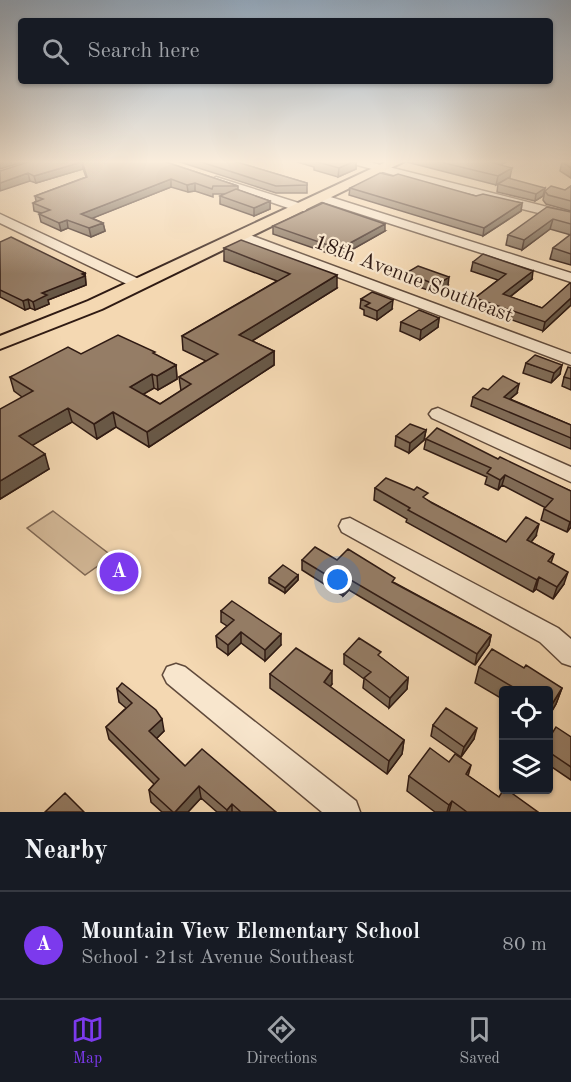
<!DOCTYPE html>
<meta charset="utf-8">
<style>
body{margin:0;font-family:"Old Standard TT",serif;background:#20242c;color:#f1f3f6}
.controls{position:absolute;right:18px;bottom:18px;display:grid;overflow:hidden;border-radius:6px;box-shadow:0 2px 4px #0004}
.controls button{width:54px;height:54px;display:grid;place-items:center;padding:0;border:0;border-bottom:2px solid #363941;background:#171b24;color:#f1f3f6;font:30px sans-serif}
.you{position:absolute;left:338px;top:580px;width:21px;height:21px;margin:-15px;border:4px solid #fff;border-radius:50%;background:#1a73e8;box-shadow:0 0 0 9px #1a73e833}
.badge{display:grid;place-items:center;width:39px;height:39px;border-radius:50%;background:#7c3aed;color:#fff;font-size:20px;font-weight:700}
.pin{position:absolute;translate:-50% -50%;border:3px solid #fff;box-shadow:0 2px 6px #0006}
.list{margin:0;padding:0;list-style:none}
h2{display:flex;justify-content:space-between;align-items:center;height:78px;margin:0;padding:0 24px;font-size:26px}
h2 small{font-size:20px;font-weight:400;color:#9ea1a6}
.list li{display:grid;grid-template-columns:39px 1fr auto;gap:18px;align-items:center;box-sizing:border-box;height:108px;padding:0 24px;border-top:2px solid #363941}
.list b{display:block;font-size:22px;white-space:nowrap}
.list p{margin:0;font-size:20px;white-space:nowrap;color:#9ea1a6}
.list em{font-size:20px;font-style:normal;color:#9ea1a6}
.icon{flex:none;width:33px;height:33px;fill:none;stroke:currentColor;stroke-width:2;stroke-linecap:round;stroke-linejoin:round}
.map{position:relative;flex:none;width:571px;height:812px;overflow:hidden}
.search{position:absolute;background:#171b24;box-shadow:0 2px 4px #0004;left:18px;right:18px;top:18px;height:66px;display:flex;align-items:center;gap:15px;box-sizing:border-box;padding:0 21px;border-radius:6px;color:#9ea1a6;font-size:22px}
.sheet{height:186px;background:#171b24}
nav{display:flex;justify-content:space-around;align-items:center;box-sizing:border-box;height:84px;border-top:2px solid #363941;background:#171b24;font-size:16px;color:#9ea1a6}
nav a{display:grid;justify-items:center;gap:3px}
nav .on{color:#7c3aed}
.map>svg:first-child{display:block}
</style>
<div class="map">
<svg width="571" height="812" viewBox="0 0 571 812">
<rect width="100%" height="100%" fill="#f4d8b2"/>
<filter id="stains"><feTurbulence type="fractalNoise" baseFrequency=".00333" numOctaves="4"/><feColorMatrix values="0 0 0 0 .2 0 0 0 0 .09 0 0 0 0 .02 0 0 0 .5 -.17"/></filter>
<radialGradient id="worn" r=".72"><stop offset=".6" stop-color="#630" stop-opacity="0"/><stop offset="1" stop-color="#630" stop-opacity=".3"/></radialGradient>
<!-- green -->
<path fill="#d3b897" stroke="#816955" stroke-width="1.5" d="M53,511L112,556L85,575L27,528Z"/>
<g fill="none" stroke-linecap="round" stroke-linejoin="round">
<!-- minor casing -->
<g stroke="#604a3b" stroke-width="3">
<path id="minor" d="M349,161H365L571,213V221L486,200L350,163Z
M216,177L305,205L307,208L305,211H297L212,182L210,180Z
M321,194L571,273V282L317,200L315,198Z
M0,214L143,281L145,284L138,288L133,287L0,223Z
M242,232L571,354V365L237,239L236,236Z
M438,408L571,467V482L432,418L429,414L432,410Z
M350,518L558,628L571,639V666L562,663L540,642L342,532L339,526L342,520Z
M176,664L185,667L356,801L360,812H322L167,683L163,675L167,667Z"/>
</g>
<!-- major casing -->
<g stroke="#2f1a13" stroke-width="4">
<path id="major" d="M388,161H405L102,309L0,349V336L88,301Z"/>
</g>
<!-- minor -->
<use href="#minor" fill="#f8e6cd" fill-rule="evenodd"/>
<!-- major -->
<use href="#major" fill="#f4d8b2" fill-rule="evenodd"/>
</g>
<!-- wall -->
<path fill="#806c58" stroke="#2f1a13" stroke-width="1.5" d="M81,161H163L238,186V190L270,201V209L254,216L220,204V196L226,194H213V197L195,191L188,192L171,187L92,218L103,223L105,231L91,237L68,228L61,231L41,222L39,214L41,213L34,211L33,203L36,201L35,196L86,177L82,166L83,169L36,183L0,171L81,162Z
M177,161H233L307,183V193H276Z
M294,161H356V169L338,177L314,170V167Z
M406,161H508L500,165L510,177L496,185L407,162Z
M571,161V178L560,171L562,162Z
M393,176L476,196L522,203L521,211L483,236L349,195L350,188Z
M498,184L545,188L543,196L535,201L497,192Z
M571,186V211L546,204L543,200L545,191L565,190Z
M571,212V265L550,259L553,248L571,235L550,229L522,250L506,245L508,235Z
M273,226L385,231L339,257L273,234Z
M0,242L85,273L86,285L48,300L49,304L35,310L30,308L25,310L0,297Z
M224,248L337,288L252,341L274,351V365L149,447L116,427L97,439L72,422L32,445L49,469L0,499L22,397L14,391L10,377L81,354L156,355L176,365L177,379L158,390L154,388L143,394L160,404L181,391L179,377L206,361L183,350L182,336L277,281L224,261Z
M473,262L532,279L510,297L542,308L571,284V305L543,331L473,306L475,298L498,280L471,271Z
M406,273L448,285L436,293L405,282Z
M361,299L392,309L377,320L364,315V310L360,308Z
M439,318L438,327L420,340L400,331L401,322Z
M526,363L560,374L551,383L523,373Z
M571,368V390L562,386L564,377Z
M488,390L517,393L510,399L571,425V449L471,406L473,397Z
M426,430L424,440L409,453L395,446L396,436Z
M426,439L498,459L571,491V527L567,532L541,520L544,509L546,508L502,485L498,490L485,484L487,477L424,449Z
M375,488L427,500L506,542L536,536L531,542L554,554L551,563L564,584L553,599L536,589L533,592L406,522L407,519L374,500Z
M302,560H337L395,583L491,635L489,645L475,665L349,590L343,596L302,570Z
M298,575V580L285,593L269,583V578Z
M221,611L281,645L265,661L241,643L228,655L217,647L216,636L227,626L221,622Z
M344,654L380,657L408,678L407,689L389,708L363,688L364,679L344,664Z
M479,667L524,668L562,688L556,704L549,716V690H504V700L475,683Z
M270,674L332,684L330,687L404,740L402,754L387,774L270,688Z
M117,689L164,731L156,739L185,766L276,812H217L201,798L188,812H162L151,802L149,790L154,784L109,739L106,727L126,708L119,702Z
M433,725L474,739L461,757L431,736Z
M571,737V780L549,765V738Z
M409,776H468L499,797L538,812H435L407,791Z"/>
<!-- shaded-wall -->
<path fill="#685847" stroke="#2f1a13" stroke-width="1.5" d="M0,161H26L0,169Z
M355,161H356V169L338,177L339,168Z
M493,161H508L489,171L490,162Z
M82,162L83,169L36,183L34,176Z
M512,168L510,177L496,185L498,176Z
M28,173L30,181L0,191V183Z
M171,179V187L83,222L81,214Z
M195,183V191L188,192L187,185Z
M545,188L543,196L535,201L536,194Z
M270,201V209L254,216V208Z
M522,203L521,211L483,236L484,228Z
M553,219L550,229L522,250L524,240Z
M67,220L68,228L61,231L59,223Z
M103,223L105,231L91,237L89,228Z
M385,224V231L339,257V249Z
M533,271L532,279L502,303L503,294Z
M85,273L86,285L48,300L49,304L35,310L33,302L42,293Z
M337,275V288L239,349V335Z
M449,277L448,285L436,293L437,285Z
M571,298V305L543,331L545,322Z
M28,299L30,308L25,310L23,301Z
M393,300L392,309L377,320V311Z
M439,318L438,327L420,340L421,330Z
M274,351V365L149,447L147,432Z
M176,365L177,379L158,390L157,376Z
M562,365L560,374L551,383L554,373Z
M152,374L154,388L132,401L130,387Z
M519,384L517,393L502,406L504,397Z
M68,408L72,422L23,451L19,436Z
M113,412L116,427L97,439L94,424Z
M426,430L424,440L409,453L410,443Z
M45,454L49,469L0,499V481Z
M505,475L502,485L498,490L500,480Z
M571,521V527L567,532L570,522Z
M539,524L536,536L523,552L527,540Z
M568,572L564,584L553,599L557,587Z
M298,575V580L285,593V588Z
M539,577L536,589L533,592L537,580Z
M349,579V590L343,596V585Z
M241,632V643L228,655V645Z
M281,634V645L265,661V650Z
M491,635L489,645L475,665L477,654Z
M332,671V684L323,696L324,682Z
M408,678L407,689L389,708L390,698Z
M562,688L556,704L549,716V709Z
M162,719L164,731L151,744L149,731Z
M477,728L474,739L461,757L464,747Z
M404,740L402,754L387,774L389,761Z
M471,765L467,780L466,774Z
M199,786L201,798L188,812H175Z
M452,801L449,812H447L449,805Z
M232,804V812H227V810Z"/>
<!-- building -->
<path fill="#957d66" stroke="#2f1a13" stroke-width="1.5" d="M31,161H79L82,162L34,176L28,173L0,183V171Z
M82,161H163L238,186H213L212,189L195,183L187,185L171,179L81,214L103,223L89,228L67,220L59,223L39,214L50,210L33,203L43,199L35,196L87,177Z
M198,161H233L307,183V185L276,186Z
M314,161H355L339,168Z
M436,161H493L490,162L512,168L498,176Z
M571,161V168L562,162Z
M380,173L393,176L398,174L476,196L483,194L522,203L484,228L350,188Z
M508,178L545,188L536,194L498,184Z
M551,186L565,190L571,186V201L548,195L545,191Z
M236,189L270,201L254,208L220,196Z
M323,203L385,224L339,249L273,226Z
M547,207L571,212V224L553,219L524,240L508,235Z
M571,234V254L553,248Z
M11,237L85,273L82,274L85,276L42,293L47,295L33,302L28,299L23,301L0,290V242Z
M241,240L337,275L239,335L274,351L147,432L113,412L94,424L68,408L19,436L45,454L0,481V409L33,391L10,377L68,347L81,354L118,335L155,352L153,353L176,365L157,376L152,374L130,387L160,404L191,384L179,377L218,354L182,336L290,274L224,248Z
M483,254L533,271L503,294L542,308L570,283L571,284V298L545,322L475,298L506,274L473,262Z
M418,266L449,277L437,285L406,273Z
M372,292L393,300L377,311L365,306L370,303L361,299Z
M419,310L439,318L421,330L401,322Z
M535,355L562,365L554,373L526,363Z
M568,367L571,368V379L564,377Z
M503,376L519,384L504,397L571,425V438L473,397L483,388L488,390Z
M410,424L426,430L410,443L396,436Z
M437,428L498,459L500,457L571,491V521L570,522L544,509L553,499L505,475L500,480L487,473L491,468L426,439Z
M386,478L414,490L417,487L428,493L423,497L432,503L506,542L526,517L539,524L527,540L554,554L548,561L568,572L557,587L539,577L537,580L408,510L410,508L375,488Z
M315,547L337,560L348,549L395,578L392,582L491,635L477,654L349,579L343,585L302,560Z
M283,565L298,575L285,588L269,578Z
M232,601L281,634L265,650L241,632L228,645L216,636L234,620L221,611Z
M359,638L381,652L378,655L408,678L390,698L364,678L371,672L344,654Z
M296,648L332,671L324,682L404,740L389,761L270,674Z
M492,649L524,668L526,665L562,688L549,709V690H518L479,667Z
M122,683L156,710L162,719L149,731L185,766L202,749L276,812H241L232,804L227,810L199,786L175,812H173L149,790L159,779L106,727L132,703L117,689Z
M446,708L477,728L464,747L433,725Z
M556,727L571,737V767L549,752V738Z
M430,748L449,762L455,754L471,765L466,774L499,797L504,789H506L538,812H467L452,801L449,805L409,776Z
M65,793L84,812H45Z"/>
<!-- sky -->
<linearGradient id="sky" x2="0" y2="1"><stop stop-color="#92a8bd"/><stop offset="0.59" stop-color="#faeddc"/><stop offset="1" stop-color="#faeddc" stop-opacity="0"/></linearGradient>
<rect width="571" height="274" fill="url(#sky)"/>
<g text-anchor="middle" stroke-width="4.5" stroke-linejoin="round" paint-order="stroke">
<!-- street labels -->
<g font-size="21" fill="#2f1a13" stroke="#f8e6cd">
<text transform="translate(414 278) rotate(21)" y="7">18th Avenue Southeast</text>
</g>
</g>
<rect width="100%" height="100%" filter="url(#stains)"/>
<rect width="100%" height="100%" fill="url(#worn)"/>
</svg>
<div class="controls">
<button><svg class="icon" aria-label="locate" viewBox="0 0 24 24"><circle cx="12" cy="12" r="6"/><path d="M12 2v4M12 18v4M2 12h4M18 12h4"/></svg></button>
<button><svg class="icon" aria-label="layers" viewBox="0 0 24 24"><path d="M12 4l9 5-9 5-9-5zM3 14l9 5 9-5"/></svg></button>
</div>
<div class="you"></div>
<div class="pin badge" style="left:119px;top:572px">A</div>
<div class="search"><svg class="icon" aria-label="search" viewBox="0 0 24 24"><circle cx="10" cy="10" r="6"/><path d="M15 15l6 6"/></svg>Search here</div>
</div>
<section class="sheet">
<h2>Nearby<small></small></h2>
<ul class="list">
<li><span class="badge">A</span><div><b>Mountain View Elementary School</b><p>School · 21st Avenue Southeast</p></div><em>80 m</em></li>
</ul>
</section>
<nav>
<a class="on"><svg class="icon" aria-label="map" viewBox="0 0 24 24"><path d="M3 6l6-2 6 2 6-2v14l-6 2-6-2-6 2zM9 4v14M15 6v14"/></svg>Map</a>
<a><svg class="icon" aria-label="directions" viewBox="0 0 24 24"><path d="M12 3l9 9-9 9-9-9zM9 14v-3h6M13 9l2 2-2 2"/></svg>Directions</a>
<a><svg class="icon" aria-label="saved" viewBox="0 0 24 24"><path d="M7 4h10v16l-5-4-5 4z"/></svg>Saved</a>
</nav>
